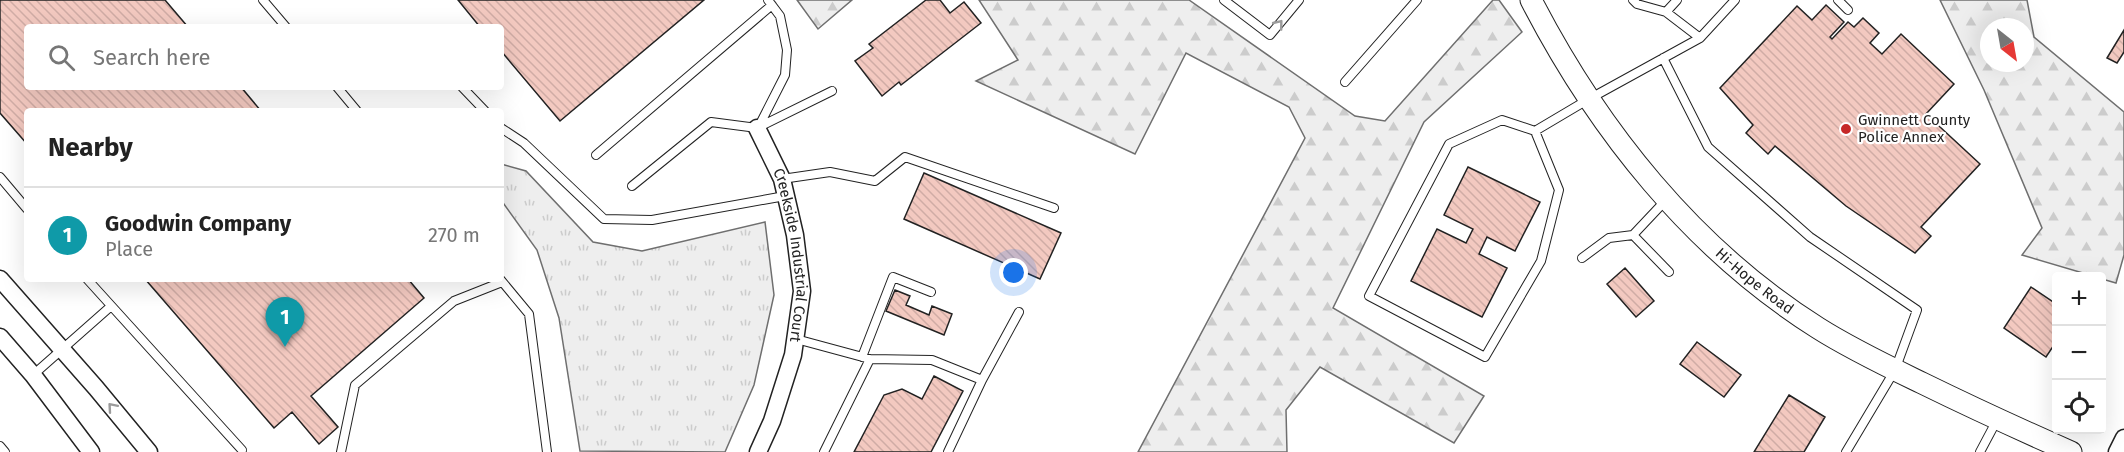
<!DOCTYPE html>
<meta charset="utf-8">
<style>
body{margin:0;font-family:"Fira Sans",sans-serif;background:#f2f2f2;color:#222}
.controls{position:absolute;right:18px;bottom:18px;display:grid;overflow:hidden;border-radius:6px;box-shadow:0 6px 24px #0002}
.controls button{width:54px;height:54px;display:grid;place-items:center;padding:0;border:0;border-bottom:2px solid #e0e0e0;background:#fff;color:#222;font:30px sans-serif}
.compass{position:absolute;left:1980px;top:18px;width:54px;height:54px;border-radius:50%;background:#fff;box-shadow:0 6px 24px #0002;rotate:149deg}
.you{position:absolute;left:1014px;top:273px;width:21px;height:21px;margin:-15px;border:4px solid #fff;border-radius:50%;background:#1a73e8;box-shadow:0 0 0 9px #1a73e833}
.badge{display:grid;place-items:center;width:39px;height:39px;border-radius:50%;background:#b45309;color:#fff;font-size:20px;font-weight:700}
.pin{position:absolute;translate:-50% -50px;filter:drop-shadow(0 2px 3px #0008)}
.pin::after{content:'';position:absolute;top:32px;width:21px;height:18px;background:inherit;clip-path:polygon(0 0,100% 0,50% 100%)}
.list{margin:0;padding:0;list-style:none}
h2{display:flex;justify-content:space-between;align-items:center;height:78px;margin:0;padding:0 24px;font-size:26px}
h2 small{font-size:20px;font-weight:400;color:#767676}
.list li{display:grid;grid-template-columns:39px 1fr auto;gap:18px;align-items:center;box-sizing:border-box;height:96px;padding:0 24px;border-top:2px solid #e0e0e0}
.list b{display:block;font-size:22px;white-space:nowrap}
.list p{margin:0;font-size:20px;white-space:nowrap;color:#767676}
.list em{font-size:20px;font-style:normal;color:#767676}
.icon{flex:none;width:33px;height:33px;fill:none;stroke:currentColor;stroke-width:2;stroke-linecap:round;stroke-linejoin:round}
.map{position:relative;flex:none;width:2124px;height:452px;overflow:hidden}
.search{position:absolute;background:#fff;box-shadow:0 6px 24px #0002;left:24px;top:24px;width:480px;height:66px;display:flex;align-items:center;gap:15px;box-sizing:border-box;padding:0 21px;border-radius:6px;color:#767676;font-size:22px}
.panel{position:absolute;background:#fff;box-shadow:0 6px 24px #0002;left:24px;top:108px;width:480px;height:174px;border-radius:6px}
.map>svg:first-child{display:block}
</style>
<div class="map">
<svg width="2124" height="452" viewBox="0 0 2124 452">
<defs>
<pattern id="grass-tufts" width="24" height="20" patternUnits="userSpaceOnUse" patternTransform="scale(1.5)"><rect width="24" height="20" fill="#eee"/><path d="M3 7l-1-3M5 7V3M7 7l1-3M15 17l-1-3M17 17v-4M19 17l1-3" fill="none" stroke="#ccc"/></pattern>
<pattern id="forest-firs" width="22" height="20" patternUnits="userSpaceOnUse" patternTransform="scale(1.5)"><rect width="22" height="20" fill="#eee"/><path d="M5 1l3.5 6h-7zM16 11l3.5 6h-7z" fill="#ccc"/></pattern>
<pattern id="building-back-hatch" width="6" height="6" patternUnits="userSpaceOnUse" patternTransform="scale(1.5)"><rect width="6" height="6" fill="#f3c9c0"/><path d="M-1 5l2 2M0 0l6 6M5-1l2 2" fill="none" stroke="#d0aca5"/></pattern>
</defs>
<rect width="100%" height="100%" fill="#fff"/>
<!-- grass -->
<path fill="url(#grass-tufts)" stroke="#6f6f6f" stroke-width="1.5" d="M501,164L526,171L593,242L642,251L765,222L774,295L754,385L725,452L580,451L559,318L537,250L501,200Z"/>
<!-- forest -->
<path fill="url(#forest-firs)" stroke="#6f6f6f" stroke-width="1.5" fill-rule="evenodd" d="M797,0H852L818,29Z
M979,0H1189L1355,116L1385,121L1493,0H1499L1522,32L1424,122L1333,308L1484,396L1454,443L1320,367L1286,410L1287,452H1138L1305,138L1289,107L1186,53L1135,154L976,81L1018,60Z
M1940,0H2027L2034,37L2124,112V255L2116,283L2102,279V276H2093L2022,255L2042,228L1984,90ZM1989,27H2025V63H1989Z"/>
<!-- building -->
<path fill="url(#building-back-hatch)" stroke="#222" stroke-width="1.5" d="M0,0H165L188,27H27V87H241L261,111H27V144L0,113Z
M458,0H704L560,121L501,51V27H480Z
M926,0H940L950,13L964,2L981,23L901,85L899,82L882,96L855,61L873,48L869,44Z
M1826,5L1844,22L1830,37L1832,39L1848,22L1854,27L1863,18L1879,33L1870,43L1882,54L1901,34L1954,84L1926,114L1980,164L1921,227L1931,236L1915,253L1846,206L1775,146L1768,154L1746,133L1753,125L1720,88L1797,6L1812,20Z
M2124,30V52L2117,63L2107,58Z
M1468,167L1540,202L1515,251L1487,237L1479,254L1507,268L1482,317L1411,281L1437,229L1466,243L1473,229L1444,215Z
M924,173L1061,233L1040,279L904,219Z
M1625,268L1654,301L1636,317L1607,284Z
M145,279H408L424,298L311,396L338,427L319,444L292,412L274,428Z
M2031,287L2056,304V342L2046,357L2004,328Z
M895,290L910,296L906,305L929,315L932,306L952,314L944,335L886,311Z
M1697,342L1741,375L1724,397L1680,364Z
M934,376L963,391L931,452H854L884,395L902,389L922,399Z
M1789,395L1825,417L1804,452H1754Z"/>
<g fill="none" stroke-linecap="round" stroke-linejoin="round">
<!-- service casing -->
<g stroke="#222" stroke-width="10">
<path id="service" d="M263,0L286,27
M1224,0L1270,35L1299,0
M1633,0L1637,4L1666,12
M1677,0L1666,12L1700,38
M1838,0L1848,10
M1663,58L1708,147L1810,237L1917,310L1895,370L1846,452
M1345,82L1417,0
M337,87L357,111
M462,87L485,111
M501,128L524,143L604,219L652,220L785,196
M758,128L785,75L787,50L780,16L768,0
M1535,131L1559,190L1541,261L1485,357L1369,296L1449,144L1502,120L1535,131L1589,99L1700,38L1735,0
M596,155L772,5
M0,177L27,209
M782,179L830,172L875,181L905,157L1054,208
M632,186L711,122L757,128L832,91
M1666,200L1633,235L1669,272
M1582,258L1609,238L1633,235
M87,279L242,450
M500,279L529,314L547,452
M796,339L870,359L824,452
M862,357L893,277L931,292
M870,359L932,360L982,380L948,452
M33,375L110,307
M982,380L1019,312
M0,446L5,452
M341,452L355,385L454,301L502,282
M1980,452L1997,420"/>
</g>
<!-- minor casing -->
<g stroke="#222" stroke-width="19">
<g id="minor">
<path id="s1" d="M757,128L782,179L795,235L802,291L793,355L772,421L758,452"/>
<path d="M0,279L96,388L149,452"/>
<path d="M0,337L33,375L91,452"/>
<path d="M2117,452L2124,438"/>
</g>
</g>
<!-- tertiary casing -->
<g stroke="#222" stroke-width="23">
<g id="tertiary">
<path id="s2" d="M1531,0C1598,130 1693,249 1818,328C1851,349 1887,366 1922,383C1971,407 2021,430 2071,452"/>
</g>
</g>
<!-- service -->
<use href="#service" stroke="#fff" stroke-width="8"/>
<!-- minor -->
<use href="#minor" stroke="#fff" stroke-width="16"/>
<!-- tertiary -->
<use href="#tertiary" stroke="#fff" stroke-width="21"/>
</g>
<!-- one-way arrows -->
<defs><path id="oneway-chevron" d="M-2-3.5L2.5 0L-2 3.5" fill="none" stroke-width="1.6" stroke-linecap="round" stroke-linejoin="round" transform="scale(1.5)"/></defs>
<g stroke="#9c9c9c">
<use href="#oneway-chevron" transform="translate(1279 24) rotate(-51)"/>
<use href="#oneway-chevron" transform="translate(112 407) rotate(-131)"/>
</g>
<!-- markers -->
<circle fill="#c62828" stroke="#fff" stroke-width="2" cx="1846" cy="129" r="6"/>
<g text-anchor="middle" stroke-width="4.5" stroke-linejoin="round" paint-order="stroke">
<!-- poi labels -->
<g font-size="15" fill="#222" stroke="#fff" text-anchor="start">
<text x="1858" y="125">Gwinnett County<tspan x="1858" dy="17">Police Annex</tspan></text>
</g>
<!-- street labels -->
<g font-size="15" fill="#222" stroke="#fff">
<text dy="5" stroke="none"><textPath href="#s1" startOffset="134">Creekside Industrial Court</textPath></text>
<text dy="5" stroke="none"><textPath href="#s2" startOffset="362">Hi-Hope Road</textPath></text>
</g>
</g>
</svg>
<div class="controls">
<button>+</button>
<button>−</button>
<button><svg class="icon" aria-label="locate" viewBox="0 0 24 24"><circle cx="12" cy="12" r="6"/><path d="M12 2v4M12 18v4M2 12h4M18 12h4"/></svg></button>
</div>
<svg class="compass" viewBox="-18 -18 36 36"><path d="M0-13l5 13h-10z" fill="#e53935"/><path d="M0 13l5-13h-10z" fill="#767676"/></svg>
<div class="you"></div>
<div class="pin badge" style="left:285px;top:347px;background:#0f9aa8">1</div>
<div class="search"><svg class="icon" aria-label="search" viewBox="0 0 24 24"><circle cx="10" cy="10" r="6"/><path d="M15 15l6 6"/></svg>Search here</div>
<section class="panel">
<h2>Nearby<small></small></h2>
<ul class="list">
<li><span class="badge" style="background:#0f9aa8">1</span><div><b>Goodwin Company</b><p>Place</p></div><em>270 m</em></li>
</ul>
</section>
</div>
